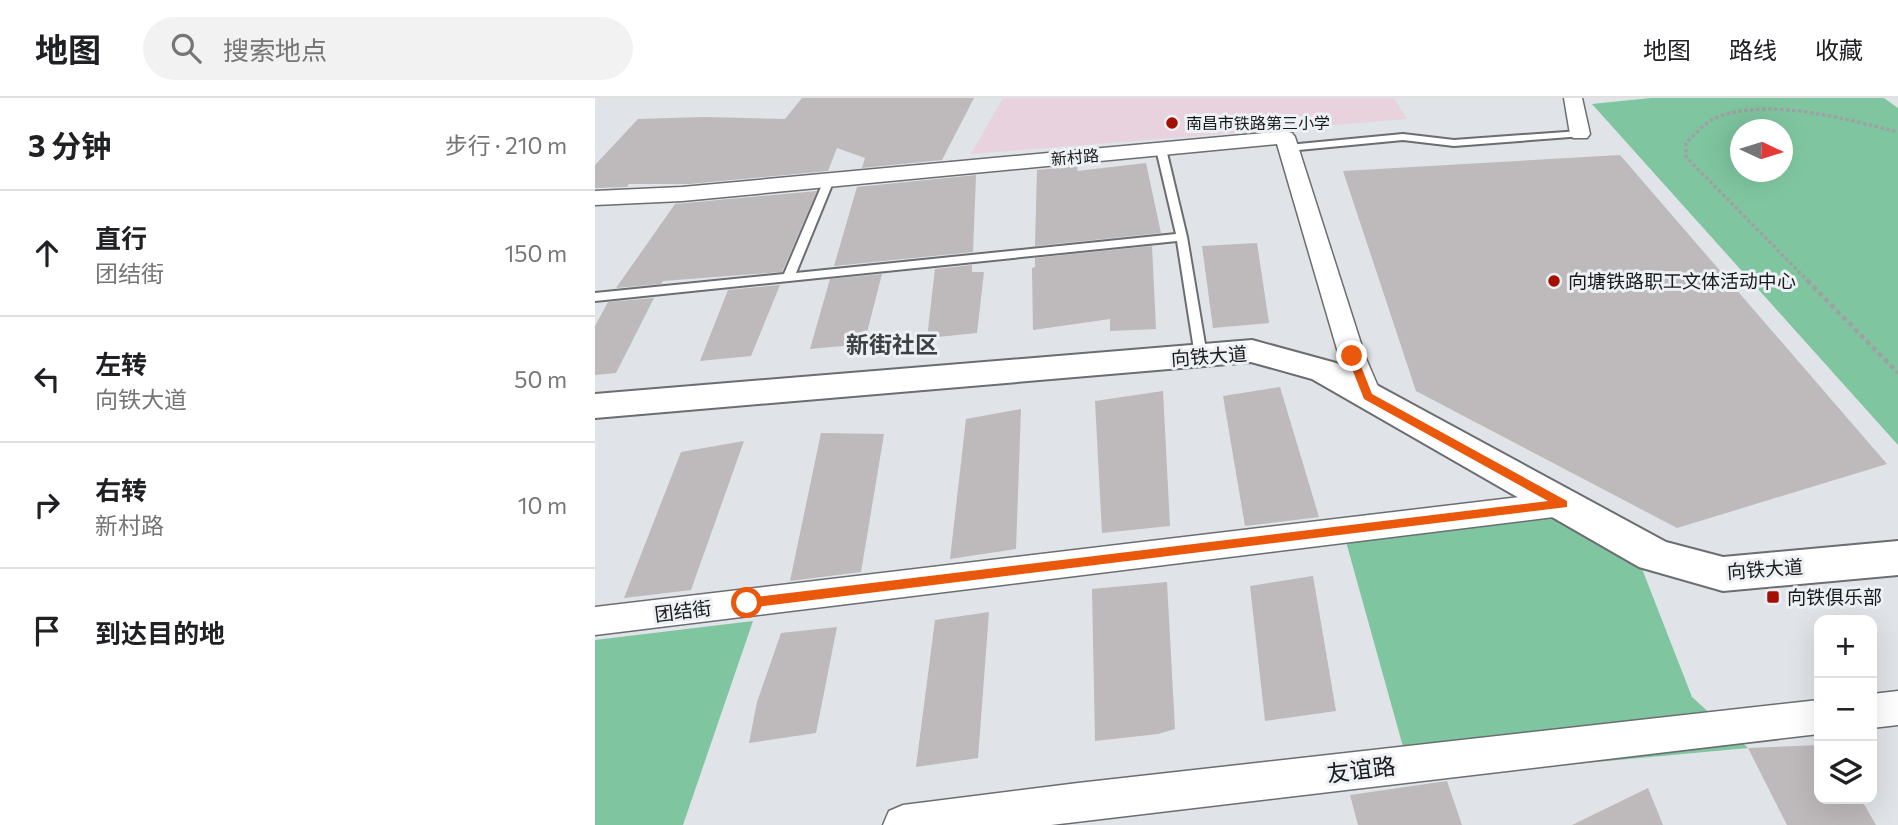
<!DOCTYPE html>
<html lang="zh">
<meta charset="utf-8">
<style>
body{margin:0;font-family:Commissioner,"Noto Sans SC",sans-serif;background:#f2f2f2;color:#202124}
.controls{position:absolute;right:21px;bottom:21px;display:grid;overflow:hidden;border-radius:14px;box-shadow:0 7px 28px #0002}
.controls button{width:63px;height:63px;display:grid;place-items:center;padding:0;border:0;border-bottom:2px solid #e0e0e0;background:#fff;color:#202124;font:35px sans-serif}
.compass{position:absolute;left:1135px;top:21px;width:63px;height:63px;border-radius:50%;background:#fff;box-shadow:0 7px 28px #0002;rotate:94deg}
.stop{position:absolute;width:21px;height:21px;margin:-16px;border:5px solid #ea580c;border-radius:50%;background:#fff}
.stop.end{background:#ea580c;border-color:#fff;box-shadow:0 2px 7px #0008}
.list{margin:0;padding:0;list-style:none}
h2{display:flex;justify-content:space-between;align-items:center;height:91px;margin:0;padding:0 28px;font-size:30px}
h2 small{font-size:23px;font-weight:400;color:#757577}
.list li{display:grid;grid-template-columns:46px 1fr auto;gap:21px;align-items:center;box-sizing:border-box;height:126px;padding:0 28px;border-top:2px solid #e0e0e0}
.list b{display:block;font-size:26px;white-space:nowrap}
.list p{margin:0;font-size:23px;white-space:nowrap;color:#757577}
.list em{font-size:23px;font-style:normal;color:#757577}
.icon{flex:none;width:38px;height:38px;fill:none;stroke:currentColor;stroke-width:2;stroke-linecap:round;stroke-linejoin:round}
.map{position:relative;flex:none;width:1303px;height:727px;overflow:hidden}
header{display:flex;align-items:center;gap:42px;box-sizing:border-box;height:98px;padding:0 35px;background:#fff;border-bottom:2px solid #e0e0e0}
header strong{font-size:33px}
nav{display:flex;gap:38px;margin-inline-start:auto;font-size:24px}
.search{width:490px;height:63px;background:#f2f2f2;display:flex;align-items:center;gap:18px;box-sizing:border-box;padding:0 24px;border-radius:38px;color:#757577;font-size:26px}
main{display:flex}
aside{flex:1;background:#fff}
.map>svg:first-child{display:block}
</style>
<header>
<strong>地图</strong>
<div class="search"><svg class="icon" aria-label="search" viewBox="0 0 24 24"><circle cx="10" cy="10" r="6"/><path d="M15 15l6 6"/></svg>搜索地点</div>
<nav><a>地图</a><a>路线</a><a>收藏</a></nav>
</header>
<main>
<aside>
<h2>3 分钟<small>步行 · 210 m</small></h2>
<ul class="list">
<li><svg class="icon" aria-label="ahead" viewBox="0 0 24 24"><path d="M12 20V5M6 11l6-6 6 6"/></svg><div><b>直行</b><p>团结街</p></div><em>150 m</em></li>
<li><svg class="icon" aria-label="left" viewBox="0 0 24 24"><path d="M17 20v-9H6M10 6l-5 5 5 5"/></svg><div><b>左转</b><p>向铁大道</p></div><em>50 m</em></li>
<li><svg class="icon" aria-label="right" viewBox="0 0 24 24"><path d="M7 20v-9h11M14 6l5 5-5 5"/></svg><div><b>右转</b><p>新村路</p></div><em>10 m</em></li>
<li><svg class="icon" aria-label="arrive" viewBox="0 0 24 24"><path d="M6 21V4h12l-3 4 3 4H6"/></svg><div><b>到达目的地</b></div></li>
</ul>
</aside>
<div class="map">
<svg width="1303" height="727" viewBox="0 0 1303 727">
<rect width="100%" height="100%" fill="#e0e3e7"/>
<!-- education -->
<path fill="#e8d2de" d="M408,0H799L812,21L376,56Z"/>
<!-- green -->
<path fill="#7fc6a0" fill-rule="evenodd" d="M1056,0H1289L1303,10V347L997,6ZM1146,32H1188V74H1146Z
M978,412L1035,440L1097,599L1153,650L817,681L748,433Z
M158,523L88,727H0V542Z"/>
<!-- building -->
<path fill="#beb9bb" d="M207,0H379L347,62L267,70L270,60L242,50L233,73L95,86H34L32,89L0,90V67L43,21L109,19L190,21Z
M1025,57L1292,366L1082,430L821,293L748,73Z
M551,65L566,135L440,148L442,72L483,68L482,73Z
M381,77L378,154L239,168L262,89Z
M222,93L187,174L68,183L66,186L21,190L80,106Z
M662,145L674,225L618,230L607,148Z
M557,148L561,231L515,233V221L438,232L437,170L440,169V160Z
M377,167V174H389L382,235L332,240L340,171Z
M287,176L269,246L215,251L235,181Z
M185,187L156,258L105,263L133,192Z
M59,200L21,275L0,277V228L13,204Z
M685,289L724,419L650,428L628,298Z
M568,293L575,428L507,435L500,303Z
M426,311L421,451L355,461L371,321Z
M226,335L289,336L266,474L195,483Z
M149,343L96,492L29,500L86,354Z
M718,478L741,613L670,623L655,488Z
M572,484L580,631L563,636L500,643L497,491Z
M394,514L383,660L321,669L340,522Z
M242,529L221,635L154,645L162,604L186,535Z
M1224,647V701H1266L1281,727H1192L1153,650Z
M852,683L867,727H763L755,697Z
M1053,690L1068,727H977Z"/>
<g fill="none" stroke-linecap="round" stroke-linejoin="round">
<!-- lane casing -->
<g stroke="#6a6d71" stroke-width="4">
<path id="lane" d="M985,33L990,36L988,38L859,48L808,42L693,53L688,50L693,47L808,36L859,42Z
M566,48L571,51L592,139L612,258L610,261L606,262L600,258L582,143L0,203V195L189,176L229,82L234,79L239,82L201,175L581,136L561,51Z"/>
</g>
<!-- street casing -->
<g stroke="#6a6d71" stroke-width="3">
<path id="street" d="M969,0H987L995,36L992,40H978L975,36Z
M690,33L697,35L700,39L770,258L787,298L783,305L773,307L763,305L744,258L682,46L87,103L0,107V93L87,89Z
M967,394L978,398L983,406L978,414L967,418L0,537V509Z
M1303,593V627L1277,630V596Z
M1224,602V636L456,727H288L294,713L308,707L483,685Z"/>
</g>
<!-- secondary casing -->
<g stroke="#6a6d71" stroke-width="4">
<path id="secondary" d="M657,242L741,265L1071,444L1128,459L1303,443V477L1128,493L1044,469L717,281L656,264L0,320V296Z"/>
</g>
<!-- path-far1 -->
<path stroke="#9ea1a4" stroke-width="3.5" stroke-dasharray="3.5 2.5" stroke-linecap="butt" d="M1214,184L1091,59V45C1101,35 1111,23 1125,18C1180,0 1249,21 1303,34"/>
<!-- path -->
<path stroke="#9ea1a4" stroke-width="4.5" stroke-dasharray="5 3.5" stroke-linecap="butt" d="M1212,182L1303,275"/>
<!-- lane -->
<use href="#lane" fill="#fff" fill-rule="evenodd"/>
<!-- street -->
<use href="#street" fill="#fff" fill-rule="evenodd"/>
<!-- secondary -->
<use href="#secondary" fill="#fff" fill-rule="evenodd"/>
</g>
<!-- route -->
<path fill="#ea580c" d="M753,256L762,258L777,296L972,403V409L152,510L145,505L152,500L953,403L769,301L752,258Z"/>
<!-- markers -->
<g fill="#a30f00" stroke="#edf0f4" stroke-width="2.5">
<circle cx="577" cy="25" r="7"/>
<circle cx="959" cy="183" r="7"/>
<rect x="1171" y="492" width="14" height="14" rx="3.5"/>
</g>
<g text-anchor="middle" stroke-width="6" stroke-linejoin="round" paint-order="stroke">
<!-- far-poi labels -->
<g font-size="16" fill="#191a1c" stroke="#edf0f4" text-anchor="start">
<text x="591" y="31">南昌市铁路第三小学</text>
</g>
<!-- far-street labels -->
<g font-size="16" fill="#191a1c" stroke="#edf0f4">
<text transform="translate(480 59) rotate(-5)" y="6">新村路</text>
</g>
<!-- poi labels -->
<g font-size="19" fill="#191a1c" stroke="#edf0f4" text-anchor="start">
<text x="973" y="190">向塘铁路职工文体活动中心</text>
<text x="1192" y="506">向铁俱乐部</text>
</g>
<!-- street labels -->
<g font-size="19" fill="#191a1c" stroke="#edf0f4">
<text transform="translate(614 258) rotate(-4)" y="7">向铁大道</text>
<text transform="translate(1170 471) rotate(-4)" y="7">向铁大道</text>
<text transform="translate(88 513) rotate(-7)" y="7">团结街</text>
</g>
<!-- quarter labels -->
<g font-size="23" font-weight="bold" fill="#3e4144" stroke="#edf0f4">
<text x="297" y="255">新街社区</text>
</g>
<!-- near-street labels -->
<g font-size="23" fill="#191a1c" stroke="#edf0f4">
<text transform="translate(766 672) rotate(-7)" y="8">友谊路</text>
</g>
</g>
</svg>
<div class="controls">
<button>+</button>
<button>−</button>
<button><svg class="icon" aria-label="layers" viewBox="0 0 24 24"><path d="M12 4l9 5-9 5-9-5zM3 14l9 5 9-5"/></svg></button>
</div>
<svg class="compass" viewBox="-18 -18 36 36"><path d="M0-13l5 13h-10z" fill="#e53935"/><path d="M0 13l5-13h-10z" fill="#757577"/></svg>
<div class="stop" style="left:152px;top:505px"></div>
<div class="stop end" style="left:757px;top:258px"></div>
</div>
</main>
